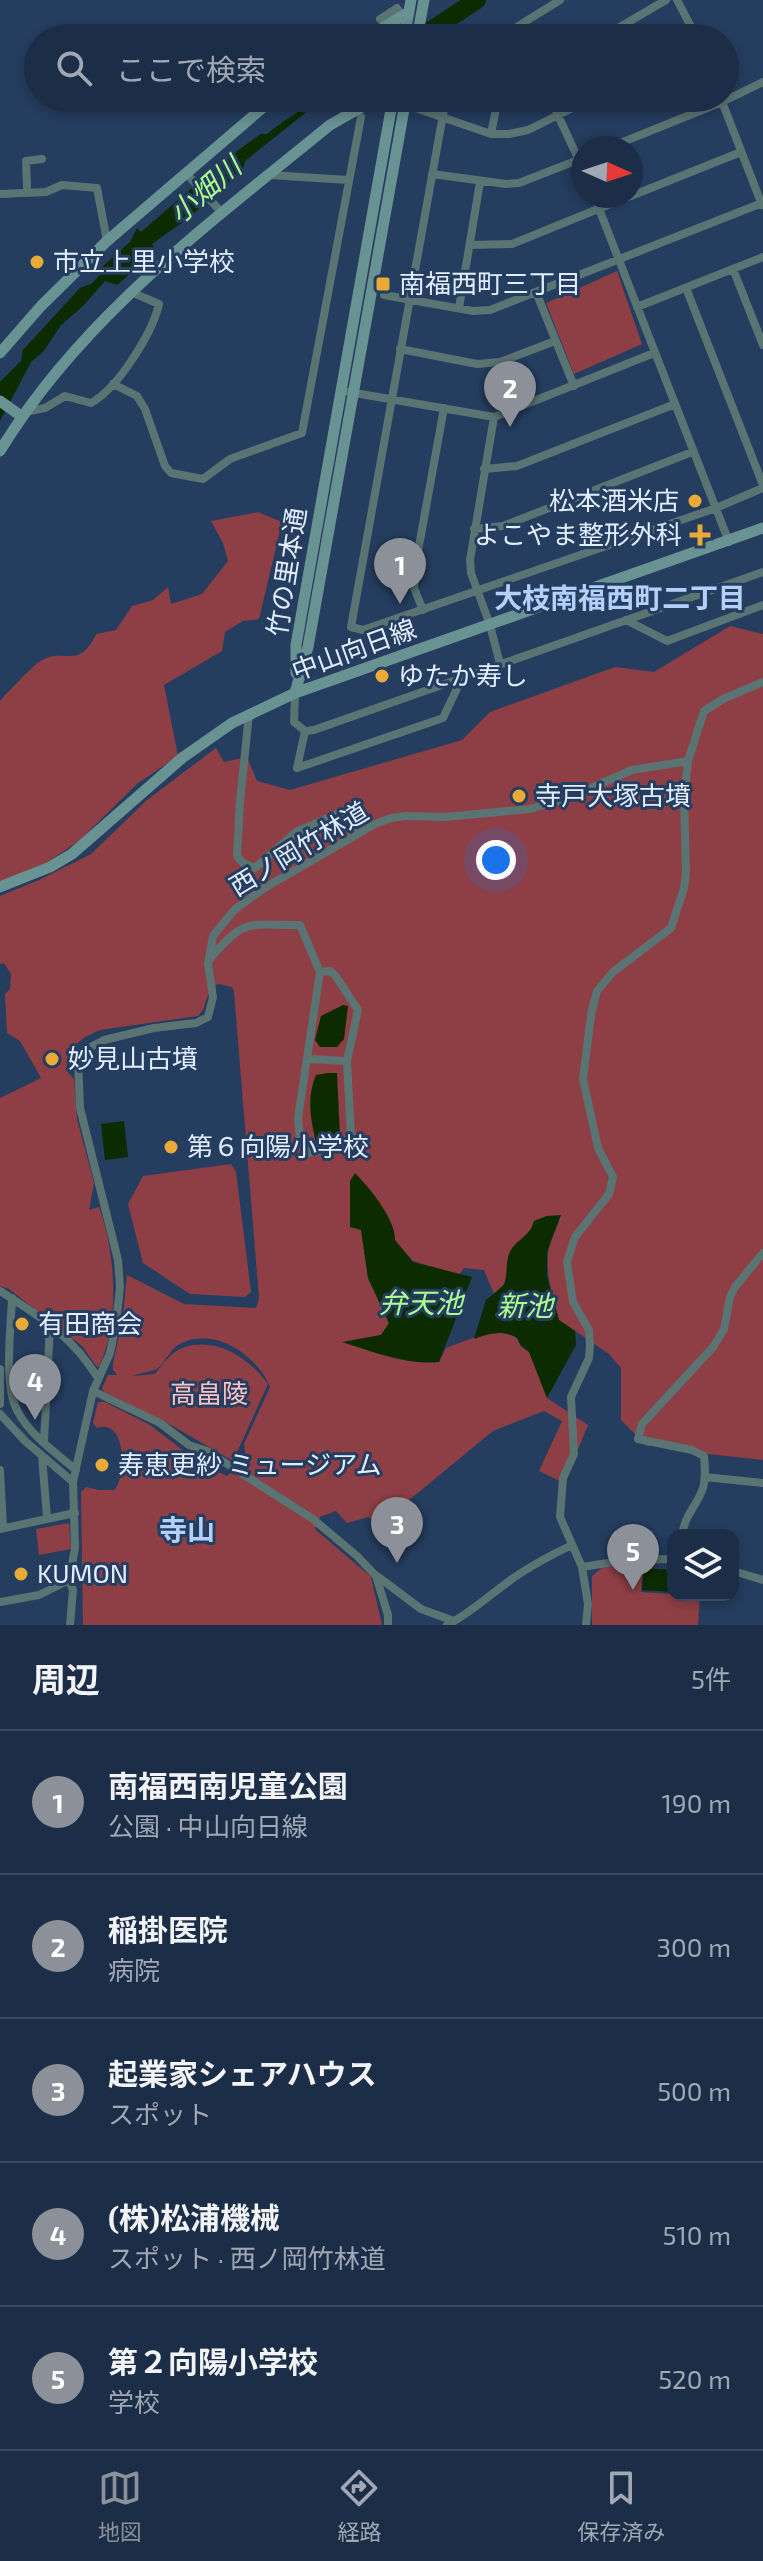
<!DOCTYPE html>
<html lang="ja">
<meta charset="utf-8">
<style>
body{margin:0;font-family:"Exo 2","Noto Sans JP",sans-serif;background:#293a52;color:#f1f3f6}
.controls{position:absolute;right:24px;bottom:24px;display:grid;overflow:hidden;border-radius:16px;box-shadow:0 4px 12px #0003}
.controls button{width:72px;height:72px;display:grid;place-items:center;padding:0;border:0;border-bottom:2px solid #3a4a60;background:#1c2e47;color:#f1f3f6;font:40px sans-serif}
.compass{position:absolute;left:571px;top:136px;width:72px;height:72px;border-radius:50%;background:#1c2e47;box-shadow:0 4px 12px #0003;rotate:93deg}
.you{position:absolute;left:496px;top:860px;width:28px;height:28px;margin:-20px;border:6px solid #fff;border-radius:50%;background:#1a73e8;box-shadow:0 0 0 12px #1a73e833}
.badge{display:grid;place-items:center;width:52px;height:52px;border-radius:50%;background:#8c9099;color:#fff;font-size:26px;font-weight:700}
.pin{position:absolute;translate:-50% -66px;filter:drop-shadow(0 2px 4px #0008)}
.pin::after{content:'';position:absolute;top:42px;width:28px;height:24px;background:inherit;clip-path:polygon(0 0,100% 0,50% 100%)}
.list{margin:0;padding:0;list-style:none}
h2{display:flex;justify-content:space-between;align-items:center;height:104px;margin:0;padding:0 32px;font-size:34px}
h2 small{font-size:26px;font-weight:400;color:#a0a8b4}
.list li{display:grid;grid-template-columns:52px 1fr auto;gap:24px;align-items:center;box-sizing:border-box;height:144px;padding:0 32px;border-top:2px solid #3a4a60}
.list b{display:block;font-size:30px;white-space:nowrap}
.list p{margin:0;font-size:26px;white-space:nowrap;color:#a0a8b4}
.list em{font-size:26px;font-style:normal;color:#a0a8b4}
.icon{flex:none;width:44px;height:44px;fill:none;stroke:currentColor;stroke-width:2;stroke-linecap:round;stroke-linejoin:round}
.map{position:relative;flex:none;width:763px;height:1625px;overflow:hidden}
.search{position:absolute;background:#1c2e47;box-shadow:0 4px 12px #0003;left:24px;right:24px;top:24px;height:88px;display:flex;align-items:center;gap:20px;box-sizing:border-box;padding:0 28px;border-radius:44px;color:#a0a8b4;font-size:30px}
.sheet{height:824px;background:#1c2e47}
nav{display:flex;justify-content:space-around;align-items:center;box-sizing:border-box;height:112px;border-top:2px solid #3a4a60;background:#1c2e47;font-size:22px;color:#a0a8b4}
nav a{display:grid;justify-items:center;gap:4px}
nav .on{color:#8c9099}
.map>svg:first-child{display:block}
</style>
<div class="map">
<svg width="763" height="1625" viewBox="0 0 763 1625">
<rect width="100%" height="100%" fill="#253d5f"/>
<!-- green -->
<path fill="#8e3f45" d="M617,271L642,344L574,374L546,303Z
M258,512L282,522L259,619L243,621L225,632L222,651L164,685L178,756L137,784L80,840L48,862L0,882V701C8,692 33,665 42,660C64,647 79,671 96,634L116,630L132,606L153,600L168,587L171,604L202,594L228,561L223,543L211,521Z
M730,626L763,634V1460L708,1454L693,1448L647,1446L621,1420V1368L609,1354L559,1320C550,1286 539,1255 559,1222L555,1217L547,1216L534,1221L530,1233L509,1254C506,1271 510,1283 494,1294L484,1270L464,1268L459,1275L413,1261L394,1240L361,1229L368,1278L389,1324L381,1335L345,1342C375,1353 407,1365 439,1362L446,1348C467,1341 495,1325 517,1338L521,1346L529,1352L547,1398L588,1425L564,1483L539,1471L562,1421L544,1411L493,1431L380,1524L368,1517L347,1523L336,1511L320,1517L315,1529L371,1577L382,1625H83L81,1492L86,1487L99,1490H114C126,1481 128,1417 97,1428L93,1423L98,1402H105L150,1425L201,1464L227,1476L246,1459L244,1444L270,1387C258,1356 213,1324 178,1345C169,1351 165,1363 157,1369C151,1372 139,1373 133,1376L155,1374C162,1365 171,1352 182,1348C216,1336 248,1357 268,1384L233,1461L164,1421L104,1392L102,1388L108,1375H117L113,1370V1364L123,1315L127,1275L184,1304L256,1308L259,1298L234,992L232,987L219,984L211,986L203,1010L198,1016L100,1030L85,1037L70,1049L66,1070L74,1079L77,1119L94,1183L89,1210L99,1207C116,1253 120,1322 99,1367H97L82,1346L9,1289L0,1286V1098L41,1078L20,1041L7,1033L5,994L10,989L11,974L4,963L0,964V896L39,880L91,854L147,800L216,748L224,762L247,757L257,781L290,790L462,740L490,712L615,667L654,672Z
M231,1164L236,1172L251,1292L245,1297L190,1294L143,1263L128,1204L143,1176Z
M69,1523L71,1549L39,1555L36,1529Z
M621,1564L643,1565L641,1592L700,1596L698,1625H592V1576L602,1568Z"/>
<!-- water -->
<path fill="#0c2c00" d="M314,98H324L245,161L243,169L238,174L191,216L152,244L157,254L148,258L117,285L105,281L83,306L61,325L43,352L31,362L0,421V382L21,361L23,350L80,288L91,284L100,275L102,267L130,242L137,228L141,232C181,198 218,163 261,134H267C282,121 300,113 314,98Z
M343,1005L348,1006L344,1039L337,1047H320L315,1040L321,1016Z
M328,1073H337L340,1136L316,1143C311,1119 306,1099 316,1075Z
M124,1121L128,1157L105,1160L101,1124Z
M355,1173C369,1187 396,1220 395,1240L413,1262L472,1277L439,1362C406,1365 374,1352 342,1342L381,1335L389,1323L368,1278L361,1230L350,1227V1181Z
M561,1215L547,1252V1276L559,1320L575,1331L576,1345L547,1398L529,1352L521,1346L517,1338C502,1329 489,1334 474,1339L486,1300L504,1285C508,1275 505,1262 510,1252C516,1239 530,1237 534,1221L547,1216Z
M644,1568L673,1570V1592L642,1590Z"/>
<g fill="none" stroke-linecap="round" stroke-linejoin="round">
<!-- river -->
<path stroke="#0c2c00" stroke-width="18" d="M419,38L477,0"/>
<!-- street -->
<path stroke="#5a7474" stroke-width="8" d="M677,0L697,38
M380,19L397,8L399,11
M499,38L560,0
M601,38L666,0
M446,98L351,627L363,630L716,508L763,488
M550,98L583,169
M721,99L762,205
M401,103L491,134H509L528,130L593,98
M491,134L498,98
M608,148L722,102L763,82
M186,173L222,213
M432,174L506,184L519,183L583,158
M270,175L348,180
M27,187L26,161L42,159
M0,194L46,192L62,185L97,188L107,241
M594,196L729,542
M631,196L741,152
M470,245L512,244L630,196
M733,269L763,345
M686,288L763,485
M536,292L574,386
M384,295L473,311L490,310L762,203
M637,307L763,257
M459,308L480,182
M400,349L477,364L500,362L555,341
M113,384L137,396L145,409L165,466L171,473L203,479L230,459L302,433L361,117
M349,392L494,417L654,353
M25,412L45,408L65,396L91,403C118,388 152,334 159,304L131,292
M494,417L470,560L471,573L490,625L500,664
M484,469L517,466L675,404
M474,529L503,526L692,452
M423,610L414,588L415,568L444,408
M626,620L667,641L763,605
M295,693L294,722L305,731L314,730L763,572
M249,714L240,801L237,856L244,864L255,868L296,832L342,812L354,814L352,836
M305,731L297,768L443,718L462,678
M209,960C245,917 247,925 300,925L320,972L298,1118L300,1140L308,1153L319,1151L351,1137L347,1061L358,1010L335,975L330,971L320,972
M308,1059L347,1061
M0,1291C41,1317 72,1336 98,1378
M12,1298C11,1329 3,1385 18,1412C30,1435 56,1453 76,1470
M0,1369V1404
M93,1391L160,1423L189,1445L207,1451L313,1519L357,1556L376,1576L388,1615V1625
M0,1414L25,1441L73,1482
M44,1441L50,1325
M42,1456L47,1518
M0,1470L3,1528
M705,1477L763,1483
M0,1529L75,1513
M682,1535C686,1512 697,1506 703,1488C706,1478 705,1467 704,1456L692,1450L638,1439L642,1424L714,1346L724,1329L730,1297L735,1287L763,1253
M582,1567L627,1560L673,1559
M733,1571L763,1580
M377,1576L421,1609L454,1621
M69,1580L73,1590L70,1625
M0,1602L39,1595L69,1580L75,1548L73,1482L93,1391L110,1353L116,1324L120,1287L118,1260L80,1108L78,1059L85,1050L104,1040L154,1028L196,1023L208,1017L213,997L208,964L213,936L234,910L266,887L375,824L391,818L407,816L445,817L530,809L568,798L632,770L688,761L704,711L723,699L763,682
M447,1625C469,1614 487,1597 508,1582C528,1567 549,1556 572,1545
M586,1625L588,1604L582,1567L560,1517L563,1478L574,1454L571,1397L589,1358L590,1346L589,1330L573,1302L567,1262L575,1237L609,1194L613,1177L598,1148L583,1079L591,1015L597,991L613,972L671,928L684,888L686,873L684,797L688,761"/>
<!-- secondary -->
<path stroke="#699293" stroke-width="11" d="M366,38L409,12
M404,38L411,0
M417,38L424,0
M0,353L41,306L107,241L274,98
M0,401L21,416
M0,451C81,317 210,223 330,125L367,104H393
M296,673V645L393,98
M295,693L308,647L406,98
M0,887L50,867L72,854L182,758L232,723L295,693L763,528"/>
</g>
<!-- markers -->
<g fill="#eaaa38" stroke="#253d5f" stroke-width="3">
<circle cx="37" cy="262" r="8"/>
<rect x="375" y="276" width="16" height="16" rx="4"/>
<circle cx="695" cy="501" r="8"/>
<path d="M696 523h8v8h8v8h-8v8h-8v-8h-8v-8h8z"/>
<circle cx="382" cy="676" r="8"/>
<circle cx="519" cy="796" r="8"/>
<circle cx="52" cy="1059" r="8"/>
<circle cx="171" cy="1147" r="8"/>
<circle cx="22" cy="1324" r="8"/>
<circle cx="102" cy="1465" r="8"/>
<circle cx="21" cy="1574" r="8"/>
</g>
<g text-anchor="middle" stroke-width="6" stroke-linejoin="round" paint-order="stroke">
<!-- poi labels -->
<g font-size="26" fill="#e2eeff" stroke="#253d5f" text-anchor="start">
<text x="53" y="271">市立上里小学校</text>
<text x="399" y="293">南福西町三丁目</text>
<text x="679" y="510" text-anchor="end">松本酒米店</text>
<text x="682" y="544" text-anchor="end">よこやま整形外科</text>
<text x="398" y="685">ゆたか寿し</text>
<text x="535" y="805">寺戸大塚古墳</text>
<text x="68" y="1068">妙見山古墳</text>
<text x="187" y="1156">第６向陽小学校</text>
<text x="38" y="1333">有田商会</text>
<text x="118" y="1474">寿恵更紗 ミュージアム</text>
<text x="37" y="1583">KUMON</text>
</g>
<!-- street labels -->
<g font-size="26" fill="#e2eeff" stroke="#253d5f">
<text transform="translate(287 572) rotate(-81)" y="9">竹の里本通</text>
<text transform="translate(354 650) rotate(-20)" y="9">中山向日線</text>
<text transform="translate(299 849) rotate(-31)" y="9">西ノ岡竹林道</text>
</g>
<!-- park labels -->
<g font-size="26" fill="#fdc3c4" stroke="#253d5f">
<text x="209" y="1403">高畠陵</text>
</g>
<!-- water labels -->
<g font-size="28" font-style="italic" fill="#acfe8d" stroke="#253d5f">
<text transform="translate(205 190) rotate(-41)" y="10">小畑川</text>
<text x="421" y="1313">弁天池</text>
<text x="525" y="1316">新池</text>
</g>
<!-- neighbourhood labels -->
<g font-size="28" font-weight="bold" fill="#b3d0fa" stroke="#253d5f">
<text x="620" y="608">大枝南福西町二丁目</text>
<text x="187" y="1540">寺山</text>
</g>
</g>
</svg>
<div class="controls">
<button><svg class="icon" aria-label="layers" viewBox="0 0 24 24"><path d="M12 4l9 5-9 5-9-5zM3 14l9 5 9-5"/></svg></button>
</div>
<svg class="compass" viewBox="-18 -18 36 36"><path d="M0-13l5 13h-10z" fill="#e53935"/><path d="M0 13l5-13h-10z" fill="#a0a8b4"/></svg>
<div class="you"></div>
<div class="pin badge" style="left:400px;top:604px">1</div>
<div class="pin badge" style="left:510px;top:427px">2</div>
<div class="pin badge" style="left:397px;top:1563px">3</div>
<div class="pin badge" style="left:35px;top:1420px">4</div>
<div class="pin badge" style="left:633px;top:1590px">5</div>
<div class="search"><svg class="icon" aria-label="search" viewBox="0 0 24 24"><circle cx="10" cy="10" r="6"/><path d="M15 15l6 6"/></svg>ここで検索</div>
</div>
<section class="sheet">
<h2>周辺<small>5件</small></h2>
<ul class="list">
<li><span class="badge">1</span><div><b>南福西南児童公園</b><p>公園 · 中山向日線</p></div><em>190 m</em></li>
<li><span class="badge">2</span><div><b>稲掛医院</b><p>病院</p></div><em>300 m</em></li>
<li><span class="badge">3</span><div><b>起業家シェアハウス</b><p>スポット</p></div><em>500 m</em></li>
<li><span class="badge">4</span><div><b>(株)松浦機械</b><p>スポット · 西ノ岡竹林道</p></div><em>510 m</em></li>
<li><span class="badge">5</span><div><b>第２向陽小学校</b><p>学校</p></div><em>520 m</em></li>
</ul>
</section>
<nav>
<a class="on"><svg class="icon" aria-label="map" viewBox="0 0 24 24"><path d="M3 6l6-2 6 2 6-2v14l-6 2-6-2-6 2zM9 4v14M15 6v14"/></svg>地図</a>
<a><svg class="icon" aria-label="directions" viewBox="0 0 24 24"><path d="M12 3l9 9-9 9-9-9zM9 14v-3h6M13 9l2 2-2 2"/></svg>経路</a>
<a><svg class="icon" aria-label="saved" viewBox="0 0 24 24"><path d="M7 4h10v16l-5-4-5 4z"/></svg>保存済み</a>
</nav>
